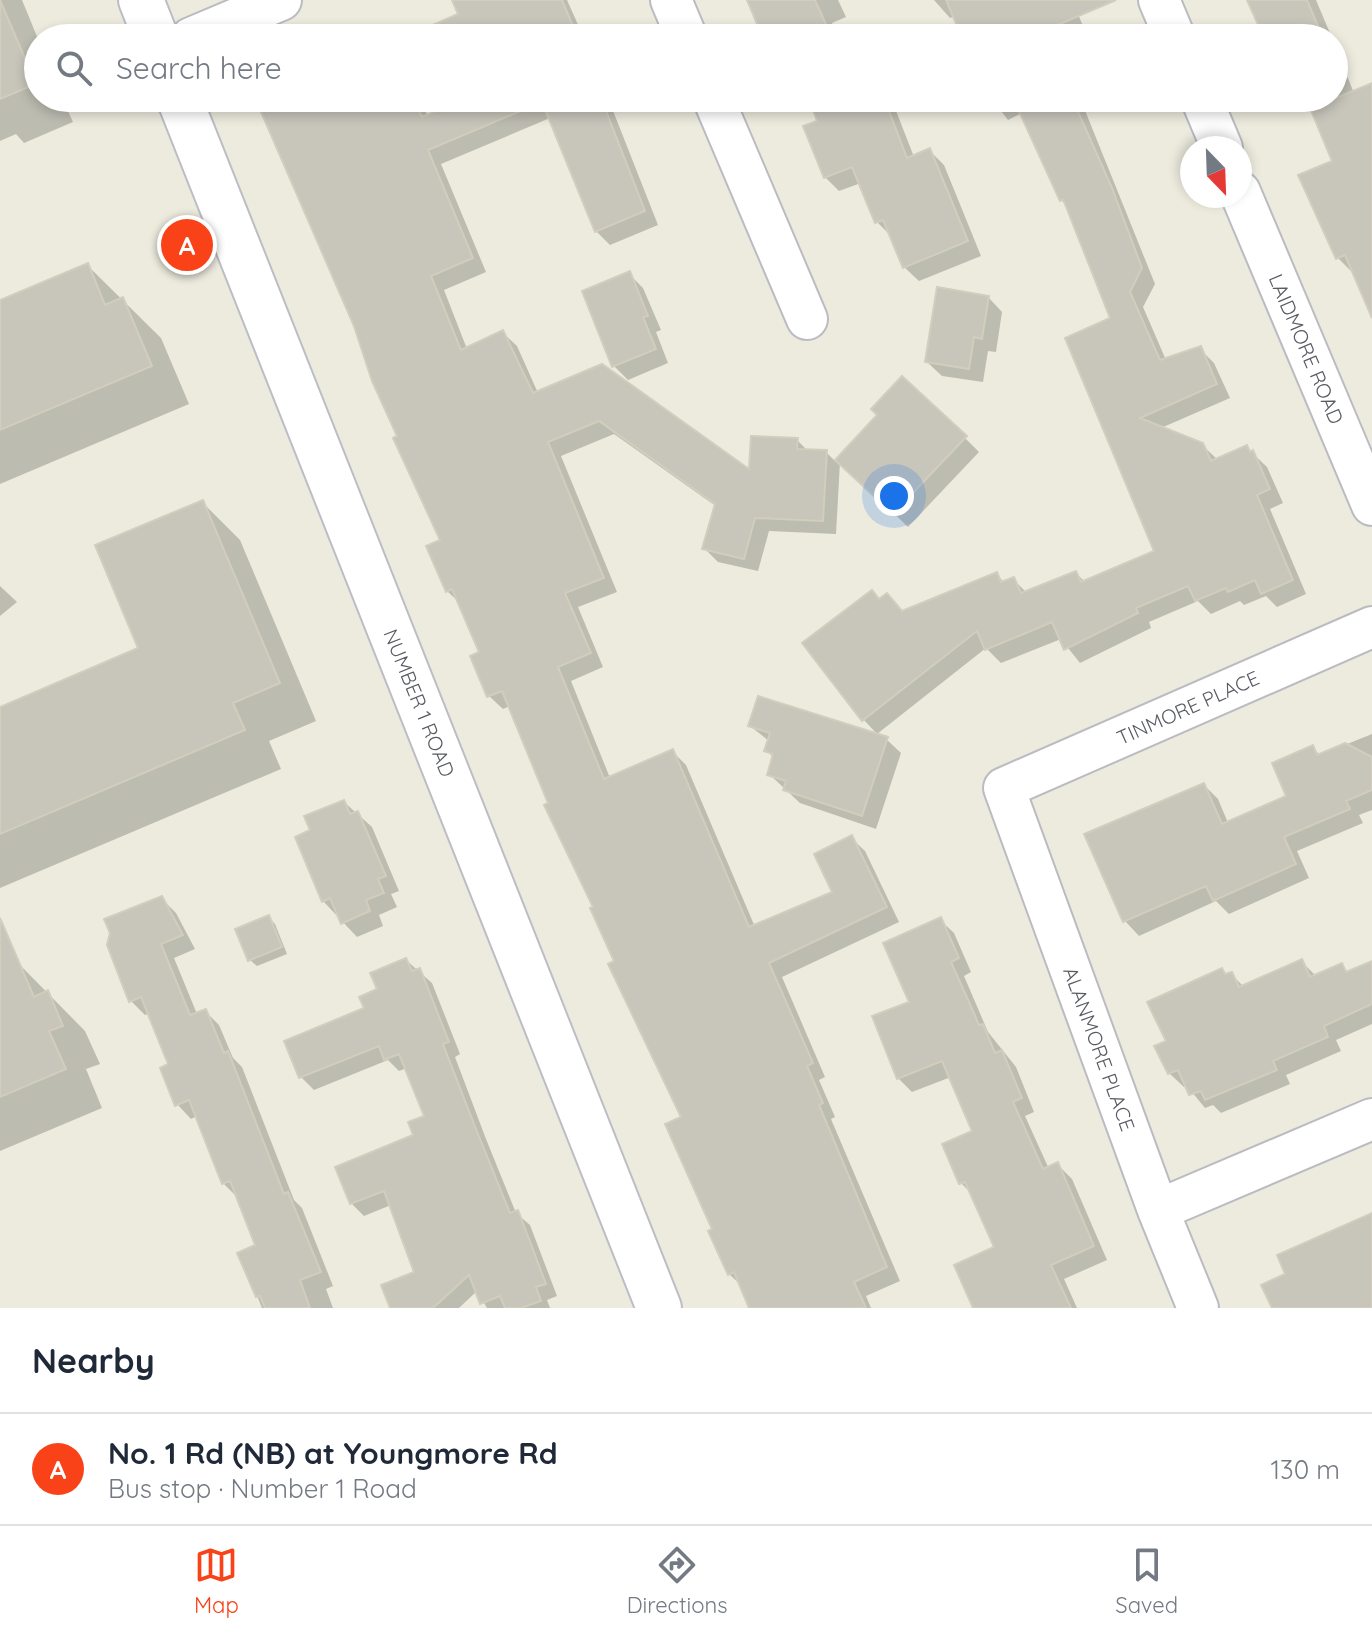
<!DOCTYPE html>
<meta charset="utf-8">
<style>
body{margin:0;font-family:Quicksand,sans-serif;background:#f2f2f3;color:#1f2937}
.compass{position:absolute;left:1180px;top:136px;width:72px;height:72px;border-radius:50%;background:#fff;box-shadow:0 4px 12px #0003;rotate:157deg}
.you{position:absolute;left:894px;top:496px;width:28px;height:28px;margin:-20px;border:6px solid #fff;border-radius:50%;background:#1a73e8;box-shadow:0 0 0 12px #1a73e833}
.badge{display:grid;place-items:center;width:52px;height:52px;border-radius:50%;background:#f94218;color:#fff;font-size:26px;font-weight:700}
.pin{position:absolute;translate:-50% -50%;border:4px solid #fff;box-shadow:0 2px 8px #0006}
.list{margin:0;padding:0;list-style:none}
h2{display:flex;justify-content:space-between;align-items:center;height:104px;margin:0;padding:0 32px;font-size:34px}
h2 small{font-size:26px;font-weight:400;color:#747a83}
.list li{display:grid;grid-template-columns:52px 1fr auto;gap:24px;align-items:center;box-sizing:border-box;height:112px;padding:0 32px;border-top:2px solid #e0e1e3}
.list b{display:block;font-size:30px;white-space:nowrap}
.list p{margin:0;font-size:26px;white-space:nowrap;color:#747a83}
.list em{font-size:26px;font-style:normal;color:#747a83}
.icon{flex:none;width:44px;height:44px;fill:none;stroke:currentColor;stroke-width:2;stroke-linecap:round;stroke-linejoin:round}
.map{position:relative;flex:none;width:1372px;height:1308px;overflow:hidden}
.search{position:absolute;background:#fff;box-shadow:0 4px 12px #0003;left:24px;right:24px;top:24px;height:88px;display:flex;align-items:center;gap:20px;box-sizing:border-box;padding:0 28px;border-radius:44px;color:#747a83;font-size:30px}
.sheet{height:216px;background:#fff}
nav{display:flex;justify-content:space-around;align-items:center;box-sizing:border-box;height:112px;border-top:2px solid #e0e1e3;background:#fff;font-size:22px;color:#747a83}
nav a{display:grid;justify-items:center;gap:4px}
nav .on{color:#f94218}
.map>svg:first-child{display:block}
</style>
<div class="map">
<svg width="1372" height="1308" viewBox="0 0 1372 1308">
<rect width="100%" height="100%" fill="#edebde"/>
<!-- shadow -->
<path fill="#0003" d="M0,0H22L38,39V98H62L73,122L24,143L16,134L0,141Z
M470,0H567L584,38H460L461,15Z
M749,0H838L846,17L832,23L838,38H765Z
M934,0H1072L1086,33L1074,38H964L955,16L950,18Z
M1247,0H1316L1332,38H1266Z
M381,33L385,38H369Z
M1334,44L1354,93L1372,85V281L1352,272L1337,257L1334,162L1314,113L1297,99L1288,103L1282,98H1334Z
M257,98H420L428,117L473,98H608L658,225L610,245L596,231L550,118L441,164L486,272L444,290L467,349L503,333L517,346L538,393L751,473L797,440L808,451L826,452L836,462L880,415L965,438L979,452L908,527L840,462L836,534L769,531L758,571L718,562L704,548L717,507L614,434L561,456L617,592L578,607L603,667L571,681L610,778L672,751L686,765L755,927L835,893L851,838L865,851L899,922L782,977L825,1077L819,1080L835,1117L831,1119L900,1281L866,1296L871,1308H752L743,1287L729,1274L684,1118L510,706L503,709L489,696L481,653L460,603L447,591L443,541L356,325Z
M811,98H891L914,157L930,151L944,165L981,256L919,281L904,267L893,238L877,222L861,183L839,191L825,177L820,122Z
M991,98H1080L1155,284L1143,307L1166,360L1200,349L1214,363L1230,398L1161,428L1202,445L1218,460L1247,448L1267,467L1283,503L1270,509L1306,594L1277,607L1266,596L1244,605L1240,601L1211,614L1198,601L1149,622L1151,628L1080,663L1061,639L1001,663L986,648L877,734L863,719L880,601L887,595L904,613L996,574L1005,583L1014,580L1027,593L1076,573L1085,582L1157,552L1113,319L1068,207L1061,200L1022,113L1008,120Z
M87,265L161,338L189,404L0,484V302Z
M629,274L643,288L661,330L656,332L668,363L628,380L614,366L585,292Z
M988,297L1002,312L996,352L988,351L983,382L942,376L927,362Z
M202,502L240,540L316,721L269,741L281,769L0,888V709L141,650Z
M0,586L17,602L0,616Z
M750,726L886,739L901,753L876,829L800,803L769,774L774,758L766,750L769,741Z
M1372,734V810L1359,815L1363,823L1297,851L1309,878L1229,914L1216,901L1139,936L1125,921L1086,835L1204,785L1218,799L1228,823L1289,797L1312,747L1320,755Z
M344,802L372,827L399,891L391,894L397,907L379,915L383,926L357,937L323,901L313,832Z
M162,899L176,913L195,949L174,958L197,1014L205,1011L219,1025L233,1058L242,1067L294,1200L302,1208L333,1286L326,1289L333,1308H262L240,1254L258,1246L237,1197L223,1183L197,1116L191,1119L177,1104L171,1065L150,1013L145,1015L131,1001Z
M268,917L275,924L287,954L257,966L250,960Z
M940,920L954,933L971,972L964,976L988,1032L1016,1067L1034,1112L1025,1116L1049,1169L1058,1165L1072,1179L1107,1260L1064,1279L1077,1308H975L997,1248L973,1195L961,1183L974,1132L951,1077L912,1092L898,1078L912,1003Z
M406,960L432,983L460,1054L455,1057L486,1139L516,1213L530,1225L557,1296L547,1300L550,1308H487L477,1291L459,1308H392L417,1273L391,1205L364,1216L351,1203L416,1136L426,1117L407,1068L399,1071L388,1060L314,1090L301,1077L287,1042L366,1009Z
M1302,962L1316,976L1341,965L1349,973L1372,964V1024L1336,1040L1341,1051L1286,1075L1290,1084L1221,1113L1213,1105L1205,1108L1187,1086L1184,1087L1169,1073V1042L1221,970L1227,976L1231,974L1244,987Z
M19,964L85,1031L100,1064L86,1069L102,1108L0,1151V972Z"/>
<!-- building -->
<path fill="#c8c5bb" stroke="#d2cdbc" stroke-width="2" d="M0,0L36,84L0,99Z
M452,0H562L578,38H403L458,14Z
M747,0H815L832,38H763Z
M946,0H1116L1027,38H962Z
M1247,0H1307L1323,38H1264Z
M1372,83V318L1345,255L1336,259L1298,175L1332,161L1306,98H1336Z
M255,98H413L422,117L467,98H601L645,211L595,232L542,102L428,150L473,258L431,276L461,350L503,330L533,393L602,364L749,469L751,436L798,438L797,449L827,450L823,521L755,518L744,559L702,549L715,504L599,421L548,442L604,578L565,593L591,653L558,667L604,779L673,749L749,927L832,892L814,854L852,835L887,907L769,963L813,1063L807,1066L823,1103L819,1105L887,1267L854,1282L866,1308H749L734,1272L728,1275L708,1231L712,1229L665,1124L681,1117L608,964L614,961L590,908L593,907L544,805L548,803L502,691L487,697L470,656L479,652L452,589L446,592L426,546L440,540L393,438L397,436L372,381L354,326Z
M809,98H884L907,158L930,148L968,241L903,268L883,220L875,223L852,167L824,178L803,126L817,121Z
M1013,98H1072L1112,188L1142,268L1130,292L1160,360L1201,346L1217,384L1140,418L1203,443L1211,461L1247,445L1250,452L1253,450L1270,489L1257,495L1293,580L1261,594L1255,580L1228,592L1226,588L1195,601L1188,586L1136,608L1138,613L1064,650L1052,622L985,650L977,631L862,721L802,643L872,590L879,599L887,593L902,611L997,572L1001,582L1014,577L1021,593L1076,571L1081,582L1154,551L1065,338L1110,318L1063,199L1060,201Z
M88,263L105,305L123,297L152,366L0,430V300Z
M630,271L648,316L643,317L656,349L612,367L582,291Z
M937,287L989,296L982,339L974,337L969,369L925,362Z
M902,376L967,436L893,514L835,460L877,415L871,409Z
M203,500L280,683L233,703L245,730L0,834V707L138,648L95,545Z
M758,696L888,737L862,816L783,790L786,781L767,775L773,754L764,751L770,733L748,726Z
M1345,743L1372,757V790L1346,801L1350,809L1284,837L1296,864L1213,901L1206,886L1123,922L1084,834L1204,783L1222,824L1286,796L1272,763L1313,745L1317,755Z
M344,800L350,814L358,811L386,876L378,879L384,893L366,900L370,911L341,924L330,898L322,902L295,837L310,830L304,816Z
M162,896L183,935L161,944L190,1015L206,1009L224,1053L228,1051L284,1194L288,1192L321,1272L300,1280L310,1308H265L260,1296L256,1297L237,1253L255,1245L230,1181L222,1184L189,1100L175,1106L160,1068L168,1064L141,997L129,1002L107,945L110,933L104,919Z
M269,915L282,947L248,961L235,929Z
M941,917L959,958L951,962L973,1011L979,1025L983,1024L995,1053L1002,1050L1022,1098L1013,1102L1043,1169L1058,1162L1094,1246L1051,1265L1071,1308H973L954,1265L994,1247L965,1182L959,1184L942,1144L972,1131L942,1061L897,1079L872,1016L909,1002L883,943Z
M0,918L34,997L48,990L63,1026L49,1031L66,1069L0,1097Z
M406,958L412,971L420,968L449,1042L443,1044L474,1124L510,1213L518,1210L546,1284L536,1287L541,1301L521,1308H505L500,1296L480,1304L469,1275L433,1308H390L381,1285L414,1272L384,1191L350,1204L335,1167L413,1135L408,1122L424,1116L399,1054L384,1060L379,1046L299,1078L284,1041L364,1008L359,997L377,989L370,973Z
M1302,959L1310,977L1342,963L1346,972L1372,961V1004L1324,1026L1328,1037L1273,1061L1277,1070L1205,1100L1201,1091L1189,1095L1178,1070L1168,1074L1154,1046L1166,1041L1147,1002L1222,968L1225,974L1232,972L1239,987Z
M1372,1213V1308H1272L1261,1285L1285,1274L1277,1255Z"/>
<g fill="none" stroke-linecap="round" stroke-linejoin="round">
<!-- street casing -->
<g stroke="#babcc2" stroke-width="44">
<path id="street" d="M671,0L687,38
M1159,0L1175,38
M191,38L281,0
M713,98L807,319
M1201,98L1222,148
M1240,192L1372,505
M1158,1210L1372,1119
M1198,1308L1158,1210L1004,788L1372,627"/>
</g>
<!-- secondary casing -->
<g stroke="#bcbec6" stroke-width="48">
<path id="secondary" d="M141,0L156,38
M179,98L659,1308"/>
</g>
<!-- street -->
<use href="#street" stroke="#fff" stroke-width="40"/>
<!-- secondary -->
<use href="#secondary" stroke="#fff" stroke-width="44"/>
</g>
<g text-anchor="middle" stroke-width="7" stroke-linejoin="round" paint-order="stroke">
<!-- street labels -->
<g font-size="20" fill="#585b61" stroke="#fff">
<text transform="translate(1306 349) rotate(67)" y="7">LAIDMORE ROAD</text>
<text transform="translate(419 703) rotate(68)" y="7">NUMBER 1 ROAD</text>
<text transform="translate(1188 708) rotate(-24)" y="7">TINMORE PLACE</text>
<text transform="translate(1099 1049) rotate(70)" y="7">ALANMORE PLACE</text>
</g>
</g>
</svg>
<svg class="compass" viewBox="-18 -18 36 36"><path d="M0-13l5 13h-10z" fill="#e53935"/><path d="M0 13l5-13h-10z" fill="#747a83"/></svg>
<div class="you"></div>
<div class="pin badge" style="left:187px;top:245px">A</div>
<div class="search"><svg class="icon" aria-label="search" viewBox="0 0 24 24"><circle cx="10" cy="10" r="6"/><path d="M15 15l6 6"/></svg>Search here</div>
</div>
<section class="sheet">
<h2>Nearby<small></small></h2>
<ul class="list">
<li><span class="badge">A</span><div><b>No. 1 Rd (NB) at Youngmore Rd</b><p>Bus stop · Number 1 Road</p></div><em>130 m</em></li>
</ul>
</section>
<nav>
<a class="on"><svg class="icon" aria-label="map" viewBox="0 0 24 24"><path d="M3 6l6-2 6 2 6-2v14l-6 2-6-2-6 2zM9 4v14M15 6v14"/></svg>Map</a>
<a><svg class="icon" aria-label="directions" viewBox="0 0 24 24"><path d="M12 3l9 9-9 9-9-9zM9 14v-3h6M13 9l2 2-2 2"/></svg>Directions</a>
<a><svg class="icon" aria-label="saved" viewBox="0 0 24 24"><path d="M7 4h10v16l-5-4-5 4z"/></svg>Saved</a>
</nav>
